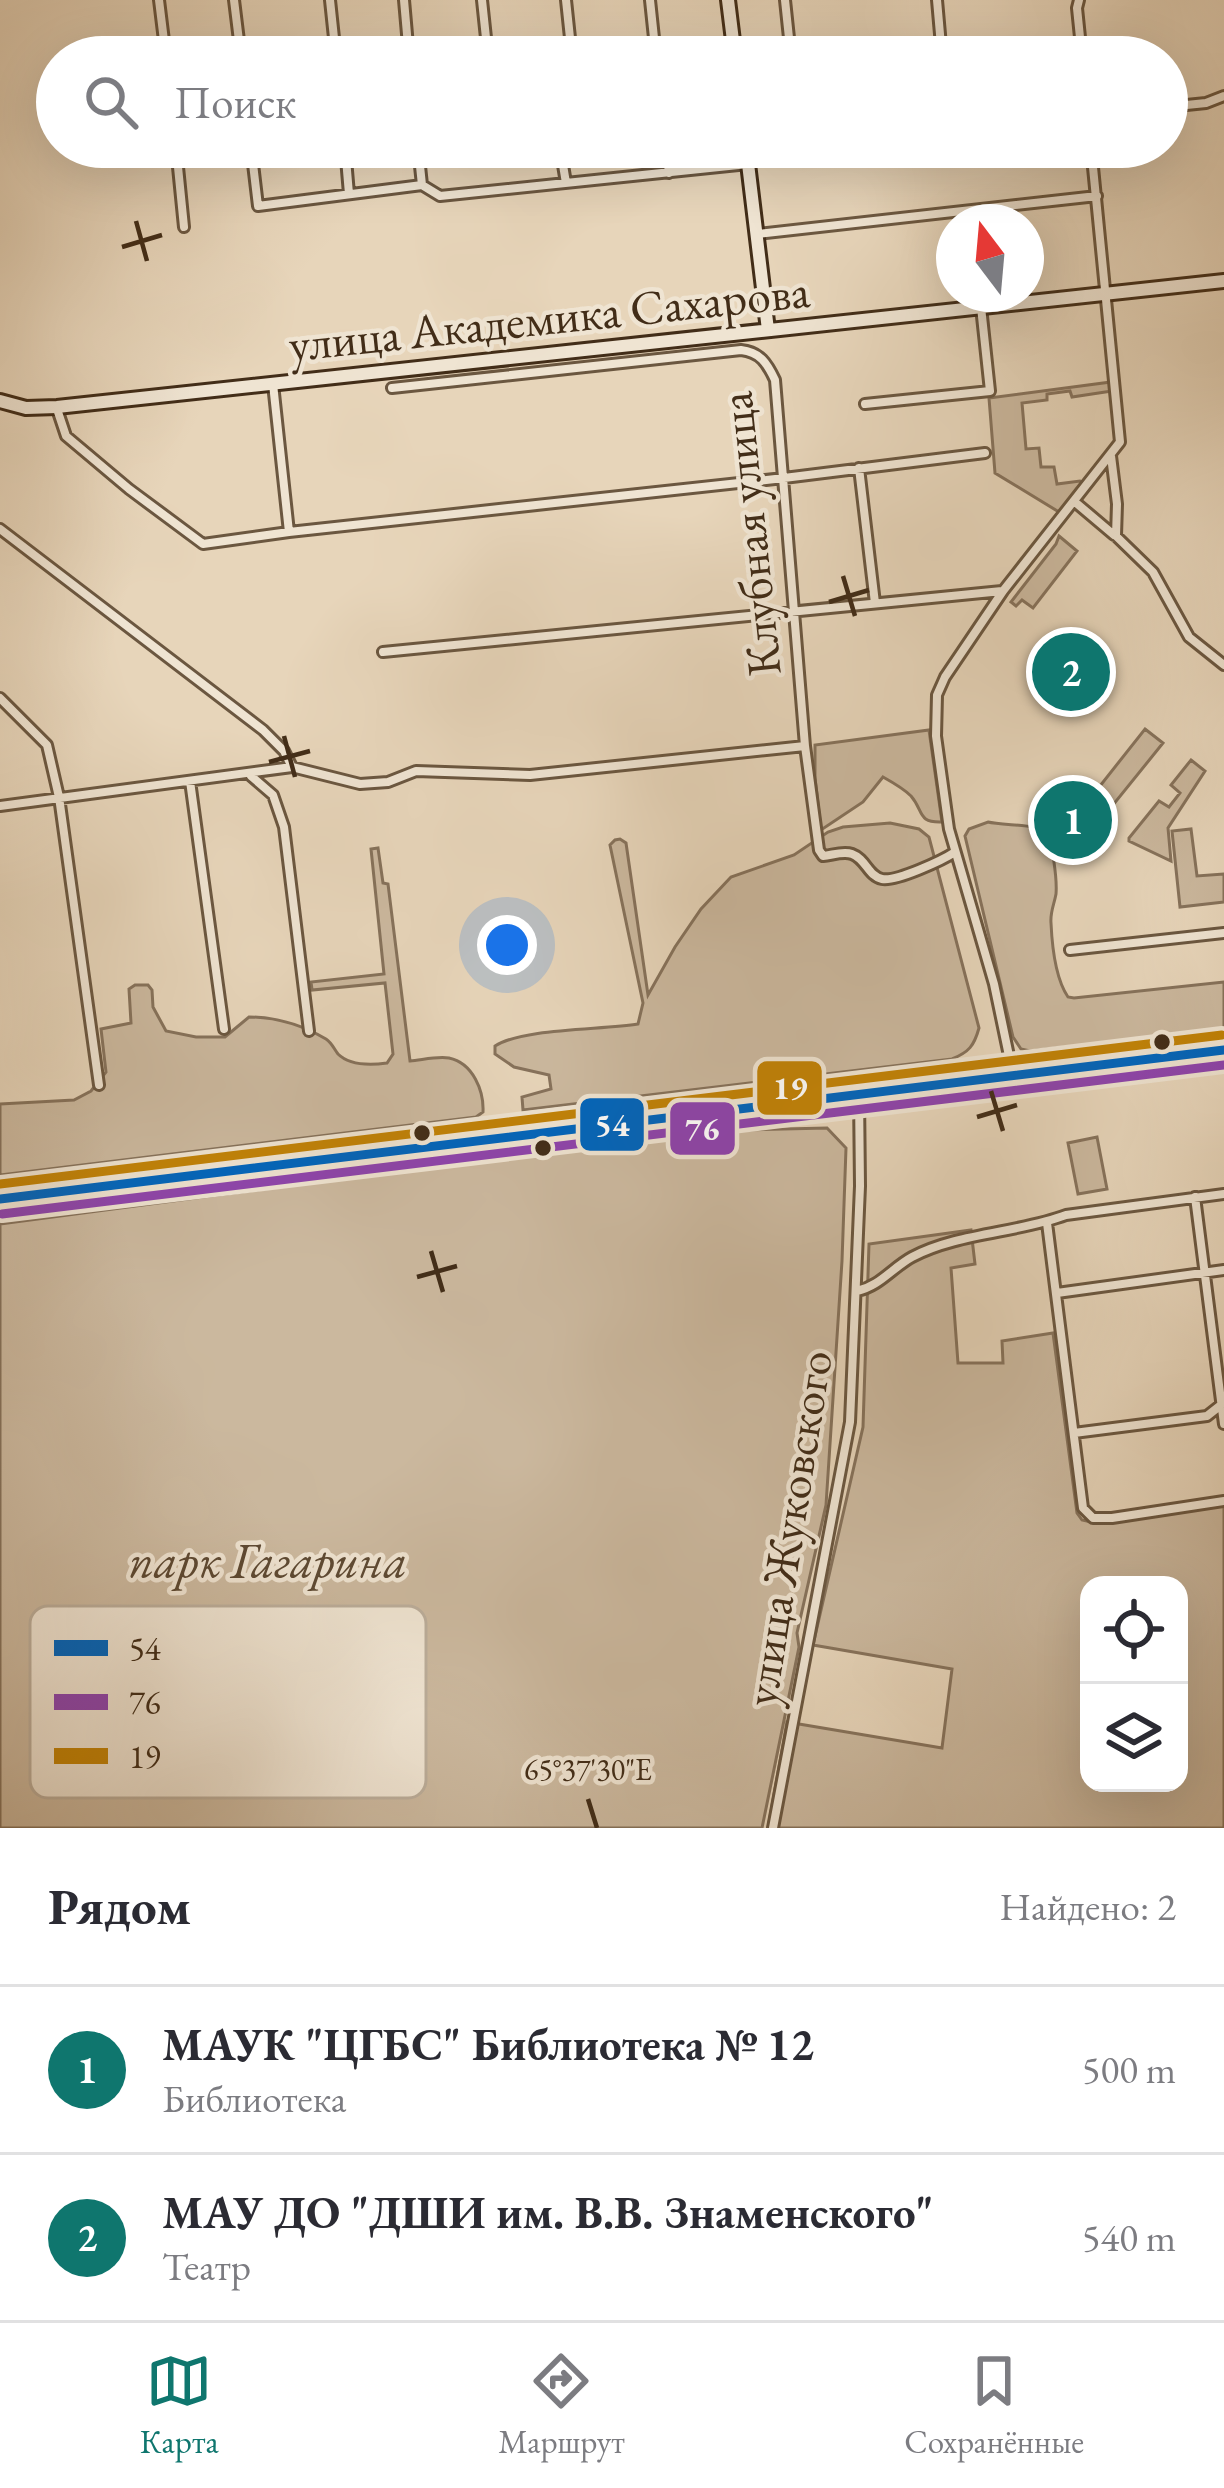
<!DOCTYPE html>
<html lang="ru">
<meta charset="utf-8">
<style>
body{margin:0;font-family:"EB Garamond",serif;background:#f7f7f7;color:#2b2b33}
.controls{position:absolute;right:36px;bottom:36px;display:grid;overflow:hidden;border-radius:24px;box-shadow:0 12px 48px #0002}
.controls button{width:108px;height:108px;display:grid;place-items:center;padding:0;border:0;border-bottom:3px solid #e1e1e2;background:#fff;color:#2b2b33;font:60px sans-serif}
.compass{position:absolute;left:936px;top:204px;width:108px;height:108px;border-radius:50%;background:#fff;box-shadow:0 12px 48px #0002;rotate:344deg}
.you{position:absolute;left:507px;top:945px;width:42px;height:42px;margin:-30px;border:9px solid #fff;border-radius:50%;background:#1a73e8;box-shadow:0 0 0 18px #1a73e833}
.badge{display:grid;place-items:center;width:78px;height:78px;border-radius:50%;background:#0f766e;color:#fff;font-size:39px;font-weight:700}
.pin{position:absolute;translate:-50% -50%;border:6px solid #fff;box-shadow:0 3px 12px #0006}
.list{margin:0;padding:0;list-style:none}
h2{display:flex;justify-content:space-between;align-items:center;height:156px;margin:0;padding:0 48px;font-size:51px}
h2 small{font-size:39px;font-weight:400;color:#7c7c81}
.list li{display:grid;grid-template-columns:78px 1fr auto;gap:36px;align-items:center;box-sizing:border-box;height:168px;padding:0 48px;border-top:3px solid #e1e1e2}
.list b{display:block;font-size:45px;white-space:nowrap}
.list p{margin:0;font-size:39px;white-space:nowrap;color:#7c7c81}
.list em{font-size:39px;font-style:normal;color:#7c7c81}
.icon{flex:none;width:66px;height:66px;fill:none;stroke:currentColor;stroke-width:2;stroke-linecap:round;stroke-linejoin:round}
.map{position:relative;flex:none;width:1224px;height:1828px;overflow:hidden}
.search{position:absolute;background:#fff;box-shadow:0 12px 48px #0002;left:36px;right:36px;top:36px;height:132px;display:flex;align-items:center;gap:30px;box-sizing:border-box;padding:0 42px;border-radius:66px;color:#7c7c81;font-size:45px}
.sheet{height:492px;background:#fff}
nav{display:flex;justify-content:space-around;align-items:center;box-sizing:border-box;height:168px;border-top:3px solid #e1e1e2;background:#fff;font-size:33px;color:#7c7c81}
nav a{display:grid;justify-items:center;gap:6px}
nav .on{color:#0f766e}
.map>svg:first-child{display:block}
</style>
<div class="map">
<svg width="1224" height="1828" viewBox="0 0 1224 1828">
<rect width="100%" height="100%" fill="#e7d5ba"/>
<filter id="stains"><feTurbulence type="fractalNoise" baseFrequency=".00167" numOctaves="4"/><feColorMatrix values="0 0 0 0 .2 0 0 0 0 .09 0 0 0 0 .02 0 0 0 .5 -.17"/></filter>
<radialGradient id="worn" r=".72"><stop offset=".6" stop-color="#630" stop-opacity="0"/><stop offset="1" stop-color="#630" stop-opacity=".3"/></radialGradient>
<!-- green -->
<path fill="#cbb89e" stroke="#86725b" stroke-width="3" fill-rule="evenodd" d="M1111,382L1112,391L1072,397L1070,391L1047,394V400L1022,403L1026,449L1039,448L1041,467H1054L1057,484L1080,481L1083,483L1059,512L995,473L989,398Z
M1059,536L1077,551L1033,608L1022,600L1016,606L1011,602L1056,544Z
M1145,729L1163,743L1113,805L1096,791Z
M929,730L942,822C917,823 924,811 911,796C904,789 892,782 883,777L863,802L821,830L815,778V745Z
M1191,760L1205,771L1168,828L1171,861L1129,841V838L1159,801L1169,807L1180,793L1171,785Z
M988,822C1000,825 1037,825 1044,830C1053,838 1057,882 1056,894C1054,905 1050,912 1051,923C1052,945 1055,978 1068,997L1074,998L1224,982V1030L1030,1051L1021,1049L1013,1037L965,836L969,829Z
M890,823L919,829L929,837L979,1028C974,1046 969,1052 952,1059L523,1110L522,1097L551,1089L549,1075L514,1067L495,1054V1046C523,1028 602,1030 638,1024L643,1003L610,845L615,840L620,839L626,843L648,995L675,947L701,909L731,877L794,855L828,832L843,827Z
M1191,829L1197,876L1224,874V902L1180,907L1172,831Z
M378,848L383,883L388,884L410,1061C422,1060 437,1056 449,1058C473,1063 484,1091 483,1112L476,1117L0,1175V1104L74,1100L91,1091L106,1072L101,1029L131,1023L129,989L135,985H148L152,990L153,1007L166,1031L196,1037H225L249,1017C277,1017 302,1025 326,1039C332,1043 334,1049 338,1054C350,1066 372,1065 387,1063L393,1054L385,983L312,990L311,982L384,974L371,849Z
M827,1128L846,1148L842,1261L826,1505L797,1633L799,1647L762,1828H0V1224L700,1131Z
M1097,1137L1107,1189L1078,1194L1068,1143Z
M971,1230L975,1264L951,1268L958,1363H1003L1002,1341L1053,1333L1077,1513L1082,1520L1091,1522L1224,1504V1828H768L787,1722L942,1748L952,1669L813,1645L863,1427L869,1244ZM1089,1585H1179V1783H1089Z"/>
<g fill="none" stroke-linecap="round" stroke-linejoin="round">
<!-- street casing -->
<g stroke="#6b5740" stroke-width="14">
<path id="street" d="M159,0L166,57
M234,0L241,57
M330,0L336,57
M404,0L409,57
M482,0L488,57
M566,0L572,57
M650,0L656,57
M785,0L791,57
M937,0L942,57
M1079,0L1077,8L1082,57
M1167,107L1206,103L1224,96
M176,147L184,227
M251,147L258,206L422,185L440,196L748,164
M345,147L349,194
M418,147L422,185
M560,147L566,183
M666,147L669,173
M747,150L771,147
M757,234L1097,196
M273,384L289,532
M392,388L741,350C760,352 767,363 775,380L805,746L819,850L823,856C833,855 843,851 852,854C866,859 868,876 882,879C896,882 943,860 955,852
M865,404L990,391L981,307
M57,409L66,436L129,489L203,544L289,532L784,478L985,453
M1111,456L1117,504L1116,536L1153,572L1189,637L1224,665
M859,468L875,603
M1075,502L1114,535
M0,529L263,730L284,751L292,767
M383,652L1002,591
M0,698L47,745L59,797L99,1085
M251,776L273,795L284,827L309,1031
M190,781L224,1029
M0,806L292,767L360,784L388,782L416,771L530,775L805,746
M1070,950L1224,933
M1013,1075L994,984L949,829L936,736L937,695L945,677L1003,591L1120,442L1091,147
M1195,1197L1224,1424
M1047,1223L1083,1508L1093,1518H1112L1224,1501
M857,1291C880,1286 892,1268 912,1257C957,1233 1018,1233 1066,1215L1224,1194
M1057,1293L1224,1270
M1074,1433L1207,1416L1221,1405
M773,1828L850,1422L860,1186L859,1095"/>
</g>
<!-- secondary casing -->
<g stroke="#422d18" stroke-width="18">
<path id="secondary" d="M728,0L735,57
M746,147L768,330
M0,401L26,408L57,407L1224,281"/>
</g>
<!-- primary casing -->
<g stroke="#422d18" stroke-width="18">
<path id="primary" d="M0,1199L1224,1050"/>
</g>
<!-- street -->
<use href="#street" stroke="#efe4d2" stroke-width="8"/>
<!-- secondary -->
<use href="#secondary" stroke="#efe4d2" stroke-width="12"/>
<!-- primary -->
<use href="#primary" stroke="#e7d5ba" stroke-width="12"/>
<!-- bus-1 casing -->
<g stroke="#efe4d2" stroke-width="18">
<path id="bus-1" d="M0,1199L1224,1050"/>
</g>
<!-- bus-2 casing -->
<g stroke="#efe4d2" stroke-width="18">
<path id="bus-2" d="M2,1214L1224,1065"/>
</g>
<!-- bus-3 casing -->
<g stroke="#efe4d2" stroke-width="18">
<path id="bus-3" d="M0,1184L1222,1035"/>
</g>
<!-- bus-1 -->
<use href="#bus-1" stroke="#0065bd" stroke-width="9"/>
<!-- bus-2 -->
<use href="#bus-2" stroke="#8e44ad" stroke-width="9"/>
<!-- bus-3 -->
<use href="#bus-3" stroke="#c18207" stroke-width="9"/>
</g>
<!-- ticks -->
<path fill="none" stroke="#422d18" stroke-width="4.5" d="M136,221L147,261M122,247L162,235M843,576L855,616M829,602L869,590M284,736L295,777M269,762L310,751M991,1091L1003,1131M977,1117L1017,1105M431,1251L443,1292M417,1277L457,1266M588,1799L597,1828"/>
<!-- markers -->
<g fill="#422d18" stroke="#efe4d2" stroke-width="4.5">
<circle cx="1162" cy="1042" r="10"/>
<circle cx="422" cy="1133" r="10"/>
<circle cx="543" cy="1148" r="10"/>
</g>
<g text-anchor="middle" stroke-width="9" stroke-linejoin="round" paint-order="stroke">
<!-- street labels -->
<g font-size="48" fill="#422d18" stroke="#efe4d2">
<text transform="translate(549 317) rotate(-6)" y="17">улица Академика Сахарова</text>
<text transform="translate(749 534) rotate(-96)" y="17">Клубная улица</text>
<text transform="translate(787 1528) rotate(-81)" y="17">улица Жуковского</text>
</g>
<!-- park labels -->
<g font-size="48" font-style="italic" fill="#5d4933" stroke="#efe4d2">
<text x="268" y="1577">парк Гагарина</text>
</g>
</g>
<!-- legend -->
<rect x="30" y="1606" width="396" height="192" rx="18" fill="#efe4d2" stroke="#bbad9a" stroke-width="3"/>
<rect x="54" y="1640" width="54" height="16" fill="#0065bd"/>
<rect x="54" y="1694" width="54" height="16" fill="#8e44ad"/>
<rect x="54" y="1748" width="54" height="16" fill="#c18207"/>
<g font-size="33" fill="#422d18">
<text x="129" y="1660">54</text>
<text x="129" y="1714">76</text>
<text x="129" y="1768">19</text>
</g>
<g font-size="30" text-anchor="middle" fill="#422d18" stroke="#efe4d2" stroke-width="9" stroke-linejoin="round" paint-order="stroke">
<text x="588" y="1780">65°37'30"E</text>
</g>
<g stroke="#efe4d2" stroke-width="4.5">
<rect x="755" y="1059" width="69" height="58" rx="12" fill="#c18207"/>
<rect x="578" y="1096" width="68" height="57" rx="12" fill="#0065bd"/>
<rect x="668" y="1100" width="69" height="57" rx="12" fill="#8e44ad"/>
</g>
<g font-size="33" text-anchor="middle" font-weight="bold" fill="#fff">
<text x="790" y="1099">19</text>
<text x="612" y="1136">54</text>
<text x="702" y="1140">76</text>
</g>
<rect width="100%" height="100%" filter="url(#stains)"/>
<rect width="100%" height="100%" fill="url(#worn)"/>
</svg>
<div class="controls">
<button><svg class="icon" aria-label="locate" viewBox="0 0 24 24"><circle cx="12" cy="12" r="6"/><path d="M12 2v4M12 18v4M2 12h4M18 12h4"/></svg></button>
<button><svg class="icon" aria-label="layers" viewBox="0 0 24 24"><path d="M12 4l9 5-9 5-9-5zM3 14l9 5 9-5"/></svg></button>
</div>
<svg class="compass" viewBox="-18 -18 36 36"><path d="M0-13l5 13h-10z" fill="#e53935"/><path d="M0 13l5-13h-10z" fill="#7c7c81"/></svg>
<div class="you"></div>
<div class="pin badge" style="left:1073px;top:820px">1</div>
<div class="pin badge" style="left:1071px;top:672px">2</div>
<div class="search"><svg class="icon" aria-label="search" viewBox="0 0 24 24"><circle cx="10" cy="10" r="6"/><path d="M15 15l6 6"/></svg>Поиск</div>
</div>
<section class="sheet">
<h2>Рядом<small>Найдено: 2</small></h2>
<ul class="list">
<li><span class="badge">1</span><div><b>МАУК &quot;ЦГБС&quot; Библиотека № 12</b><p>Библиотека</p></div><em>500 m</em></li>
<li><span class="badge">2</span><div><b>МАУ ДО &quot;ДШИ им. В.В. Знаменского&quot;</b><p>Театр</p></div><em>540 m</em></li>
</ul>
</section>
<nav>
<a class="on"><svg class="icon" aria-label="map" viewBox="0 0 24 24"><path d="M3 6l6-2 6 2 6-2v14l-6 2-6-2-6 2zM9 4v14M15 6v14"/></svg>Карта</a>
<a><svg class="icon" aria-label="directions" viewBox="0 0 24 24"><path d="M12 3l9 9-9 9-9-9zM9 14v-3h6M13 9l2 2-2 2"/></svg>Маршрут</a>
<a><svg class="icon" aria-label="saved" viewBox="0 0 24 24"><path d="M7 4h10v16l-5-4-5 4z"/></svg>Сохранённые</a>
</nav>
